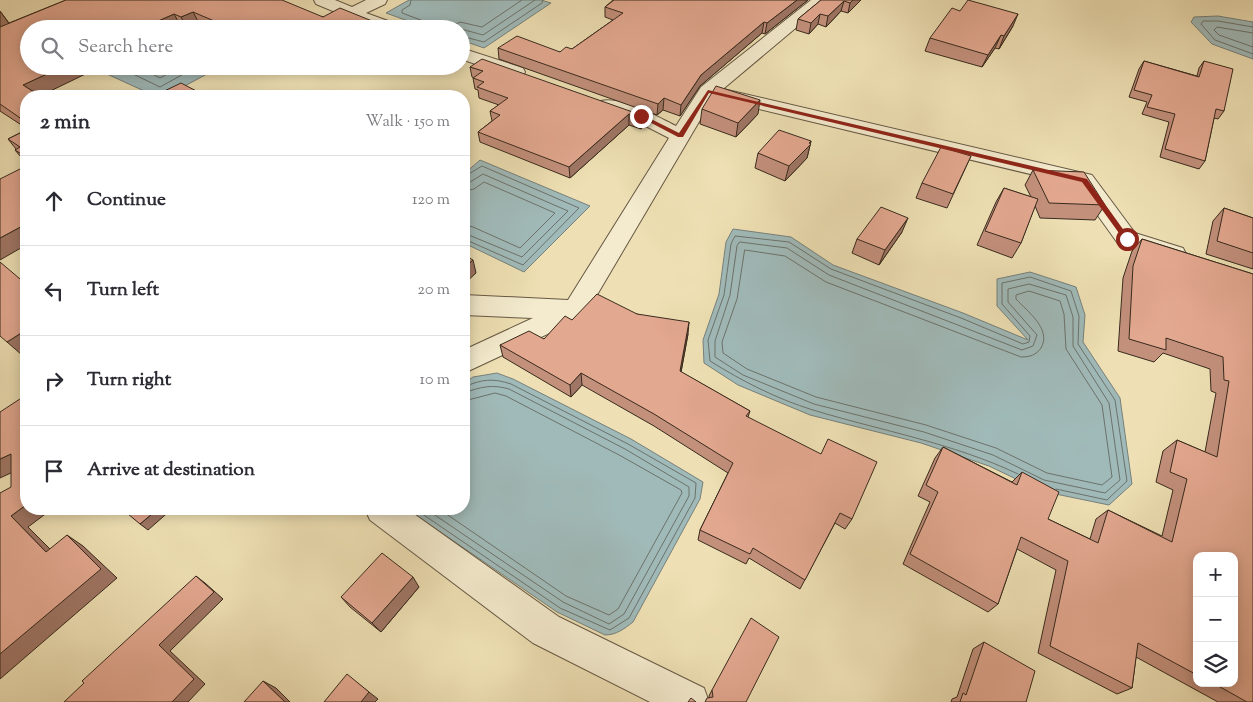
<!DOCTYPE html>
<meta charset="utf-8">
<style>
body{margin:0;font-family:"Sorts Mill Goudy",serif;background:#f7f7f7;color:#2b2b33}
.controls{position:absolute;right:15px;bottom:15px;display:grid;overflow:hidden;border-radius:10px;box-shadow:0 2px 12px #0003}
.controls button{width:45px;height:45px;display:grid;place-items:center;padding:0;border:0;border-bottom:1px solid #e1e1e2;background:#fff;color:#2b2b33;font:25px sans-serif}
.stop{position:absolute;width:15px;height:15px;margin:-11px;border:4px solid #8f2418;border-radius:50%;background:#fff}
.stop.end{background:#8f2418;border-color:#fff;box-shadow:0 1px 5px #0008}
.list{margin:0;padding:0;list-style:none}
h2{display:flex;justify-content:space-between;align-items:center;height:65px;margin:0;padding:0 20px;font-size:21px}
h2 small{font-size:16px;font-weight:400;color:#7c7c81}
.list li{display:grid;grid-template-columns:32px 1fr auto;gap:15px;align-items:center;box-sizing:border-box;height:90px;padding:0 20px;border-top:1px solid #e1e1e2}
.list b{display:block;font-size:19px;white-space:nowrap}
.list em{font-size:16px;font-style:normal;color:#7c7c81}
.icon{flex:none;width:28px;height:28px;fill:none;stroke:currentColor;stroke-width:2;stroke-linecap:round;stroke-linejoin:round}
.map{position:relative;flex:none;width:1253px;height:702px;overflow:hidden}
.search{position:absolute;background:#fff;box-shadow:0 2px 12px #0003;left:20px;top:20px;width:450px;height:55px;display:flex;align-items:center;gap:12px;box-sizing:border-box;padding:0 18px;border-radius:28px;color:#7c7c81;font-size:19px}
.panel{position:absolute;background:#fff;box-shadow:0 2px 12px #0003;left:20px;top:90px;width:450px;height:425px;border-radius:20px}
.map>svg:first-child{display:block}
</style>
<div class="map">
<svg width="1253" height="702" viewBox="0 0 1253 702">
<rect width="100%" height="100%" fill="#eee0b4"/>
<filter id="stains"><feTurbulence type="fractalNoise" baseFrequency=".004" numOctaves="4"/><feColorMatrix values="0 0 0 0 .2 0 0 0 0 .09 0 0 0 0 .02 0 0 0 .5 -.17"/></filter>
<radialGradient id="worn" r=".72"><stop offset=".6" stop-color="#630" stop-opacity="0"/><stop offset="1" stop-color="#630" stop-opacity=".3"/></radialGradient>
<!-- water -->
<path fill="#a0bab9" stroke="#76807b" d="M409,0H541L551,3L484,48L461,40V29H430L386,13Z
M1218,16L1253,22V59L1212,44L1191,22L1194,17Z
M123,66H219L220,67L166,96H155L107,74Z
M480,160L590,206L524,272L464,243V174Z
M733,229L791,237L833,265L963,313L1028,340L997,306V279L1030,272L1076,287L1085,315L1083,342L1120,398L1132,484L1109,505L1041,491L989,466L921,443L810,415L738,385L704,363L703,340L719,294L726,242Z
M497,373L513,379L631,439L703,482L700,499L633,622C624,629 616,635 605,635L557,612L407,509H464V383L473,377Z"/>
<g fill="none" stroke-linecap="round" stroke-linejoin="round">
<!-- shore -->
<path stroke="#6c726b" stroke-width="1" d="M411,0L410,5L402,10V13L426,22L429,29
M1253,27L1218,21H1203L1201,24L1215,40L1253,54
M447,29L460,22L482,27L522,0
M461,29L483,35L535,0
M1253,33L1217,27L1214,30L1219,35L1253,47
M461,36L484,42L542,3L543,0
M130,66L131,73L160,87L198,66
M137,66L160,78L182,66
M464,177L482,166L579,208L523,265L464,239
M464,183L470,182L483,174L568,211L522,257L464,233
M464,191L474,189L484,182L555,213L520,248L473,227L464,225
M740,242L787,248L829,275L1022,350L1033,346L1037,335L1008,302V289L1029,284L1066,295L1073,317V346L1109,403L1120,480L1105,493L1044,480L993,455L924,432L814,404L743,375L715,357V341L730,295L737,246Z
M745,250L785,256L826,282L1021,357C1030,357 1036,355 1041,348C1052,329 1027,311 1016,299V295L1029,291L1060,301L1064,314L1066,349L1102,405L1112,477L1102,485L1047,473L996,448L926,425L816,397L747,369L723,353L722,342L737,299Z
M1018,474C953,443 882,431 813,410C777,399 742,381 710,361L708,340L724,295L731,244L735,236L789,242L831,269L961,318L1023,344L1029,342L1030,336L1002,304V283L1030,277L1071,291L1079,316L1078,344L1115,400L1127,481L1107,500L1056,489
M415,509L560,608L610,630L629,618L695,498L696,483L628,444L511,384C493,378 482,379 464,387
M426,509L563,602L609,624L624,614L689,496V487L625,449L509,389C492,384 480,387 464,393
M439,509L566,596L609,615L618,609L682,493L681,490L621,456L506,396L495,393L464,401"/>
<!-- minor casing -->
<g stroke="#665843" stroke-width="2">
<path id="minor" d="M314,0H335L352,7L366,0H387L385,4L366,13L399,25L402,29H376L316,4Z
M811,0H829L723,89L1092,175L1135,233L1183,248L1186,254L1183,260L1174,263L1119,245L1076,185L713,98L584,317L464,373V350L533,318L464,315V295L568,300L669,138L634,120L601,109L598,105L601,101C621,96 658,117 676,126L701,87Z
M461,48L523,68L525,72L523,76L516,78L461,59Z
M365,509H407L559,617L704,688L709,702H650L533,643L370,520Z"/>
</g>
<!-- minor -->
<use href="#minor" fill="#f4ebce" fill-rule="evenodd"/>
</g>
<!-- wall -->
<path fill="#c3907c" stroke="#382a1d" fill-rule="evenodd" d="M66,0L323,17L377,23L379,29H208L200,25L193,29H184L181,27L178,29H29L26,96V128L0,111V11L9,23Z
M613,0H808L765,34L762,33L700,86L680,116L663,110L657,115L499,59L498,48L560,52L572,49L613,20L605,17V7Z
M821,0H861L848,13L841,11L826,27L818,24L809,34L796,30L798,19Z
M1013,26L999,49L995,48L982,67L925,51L930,38Z
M1144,61L1197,76L1199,68L1204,61L1224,111L1218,119L1214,118L1205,161L1199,169L1160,157L1169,122L1142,114L1147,102L1129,97L1139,69Z
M470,67L644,116L643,127L641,129L629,125L570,178L480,142L478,132L492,121L490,111L499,105L479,98L478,90L475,89L473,78H474L472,77Z
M702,109L758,114L736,137L700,124Z
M26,130V163L15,150L16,149L8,139Z
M811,141L807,158L785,181L755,168L758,153Z
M971,156L947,208L916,198L922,183Z
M1033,170L1105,205L1095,220L1040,218L1035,206L1021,243L1012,258L977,245L996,202L1004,188L1031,197L1025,185Z
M1224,208L1253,218V269L1206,254L1213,221Z
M902,232L879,265L852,253L857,239Z
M1142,239L1253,274V702H1218L1136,657L1132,688L1117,694L1038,653L1056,570L1017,549L998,604L988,612L903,564L930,502L918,496L935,458L943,447L1012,482L1022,472L1048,519L1090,539L1096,519L1108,510L1162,536L1173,490L1156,482L1163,451L1177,440L1205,452L1216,393L1211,391L1210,369L1163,353L1154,362L1118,351L1123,278L1132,251ZM1197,556L1234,683H1197Z
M637,314L688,334L681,372L750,411L748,417L852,519L845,529L835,523L800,589L749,558L746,564L698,540L700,530L728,473L654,426L582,385L571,397L503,357L500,345L544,339L572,320Z
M419,587L381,632L350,607L341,597Z
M984,642L1026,702H951L952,699L957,697L973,649Z
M712,690L746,702L709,698V696Z"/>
<!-- shaded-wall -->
<path fill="#9f7665" stroke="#382a1d" d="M797,0H808L765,34L767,23Z
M853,0H861L848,13L850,3Z
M844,1L841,11L826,27L828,16Z
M0,11L10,25L0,30Z
M193,12L200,25L193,29H187L181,17Z
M174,14L181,27L178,29H140Z
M820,14L818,24L809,34L811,23Z
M1018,14L1013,26L999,49L1004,36Z
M764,22L762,33L700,86L680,116L681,105L701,75Z
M377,23L379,29H366Z
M1001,35L995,48L982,67L988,55Z
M64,66H102L40,96L23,85Z
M664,98L663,110L657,115L658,104Z
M760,100L758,114L736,137L738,123Z
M629,114V125L570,178L569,167Z
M644,116L643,127L641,129V119Z
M811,141L807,158L785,181L789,166Z
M908,218L902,232L879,265L885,250Z
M26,224V245L0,260V238Z
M473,260L476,273L464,284V267Z
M689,322L688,334L679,383L680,371Z
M26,330V353L22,355L7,342Z
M581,373L582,385L571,397L570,385Z
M11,454L26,466L0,478V459Z
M26,505V509H52L28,527L63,562L46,552L11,516Z
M158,509H172L148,530L140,524Z
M67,535L83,546L117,578L0,679V654Z
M196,576L205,583L223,599L170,651L205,684L188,702H172L159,645Z
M413,577L419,587L381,632L372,623Z
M263,681L276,688L290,702H285Z
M356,682L378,699L375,702H361Z"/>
<!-- building -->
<path fill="#e3a890" stroke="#382a1d" d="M66,0H282L323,17L340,8L377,23L366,29H233L193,12L181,17L174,14L140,29H29V66H64L23,85L40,96H26V122L0,104V27Z
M614,0H797L767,23L764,22L701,75L681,105L664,98L658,104L498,48L517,36L560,52L566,47L572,49L623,13L605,7Z
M821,0H853L850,3L844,1L828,16L820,14L811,23L798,19Z
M968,0L1018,14L1004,36L1001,35L988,55L930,38L952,8L960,11Z
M482,59L644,116L641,119L629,114L569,167L478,132L500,115L490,111L508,98L477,87L484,82L473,78L483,71L470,67Z
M1144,61L1199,77L1204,61L1233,69L1224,111L1216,109L1205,161L1165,149L1175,114L1147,107L1152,95L1134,90Z
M181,83L206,96H154Z
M716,86L760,100L738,123L702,109Z
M26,130V157L15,150L20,147L8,139Z
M779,130L811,141L809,143L811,144L789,166L758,153Z
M941,147L971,156L953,194L922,183Z
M26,166V224L0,238V179Z
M1033,170L1084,172L1105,205L1049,203Z
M1004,188L1038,199L1021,243L985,231Z
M881,207L908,218L885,250L857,239Z
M1224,208L1253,218V253L1217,241Z
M1142,239L1253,274V702H1247L1213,683H1234V556H1197V675L1138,643L1132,688L1050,646L1068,561L1021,537L998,604L910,554L938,492L926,485L943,447L1017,485L1022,472L1059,492L1048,519L1098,543L1108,510L1172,542L1187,479L1170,472L1177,440L1217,457L1229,381L1224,380L1223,357L1166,338V350L1129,339L1133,266Z
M464,255L473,260L464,267Z
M0,262L26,284V330L7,342L0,336Z
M597,294L637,314L689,322L680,371L750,411L746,416L821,454L828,439L877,462L852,519L840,513L805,580L753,548L750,554L700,530L733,463L654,414L581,373L570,385L500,345L529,331L544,339L565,316L572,320Z
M26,395V505L11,516L46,552L67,535L101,569L0,654V493L11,487V454L0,459V412Z
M122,509H158L140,524Z
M382,553L413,577L372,623L341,597Z
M196,576L214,592L159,645L194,679L172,702H64L84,683L82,681Z
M751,618L779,637L746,702H705L707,698L713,697L712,690Z
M984,642L1035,671L1026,702H960L963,693L966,695Z
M347,674L369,692L361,702H324Z
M263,681L285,702H244Z
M691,698L696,702H688Z"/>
<!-- route -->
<path fill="#8f2418" d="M708,90L1087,179L1130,239L1124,240L1082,182L709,93L683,137H678L638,116L643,115L679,133Z"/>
<rect width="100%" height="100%" filter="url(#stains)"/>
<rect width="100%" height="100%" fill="url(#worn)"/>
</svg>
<div class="controls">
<button>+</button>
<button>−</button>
<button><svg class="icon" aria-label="layers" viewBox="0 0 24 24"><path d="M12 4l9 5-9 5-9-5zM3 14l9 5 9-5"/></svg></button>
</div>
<div class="stop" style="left:1127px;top:239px"></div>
<div class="stop end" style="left:641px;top:116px"></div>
<div class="search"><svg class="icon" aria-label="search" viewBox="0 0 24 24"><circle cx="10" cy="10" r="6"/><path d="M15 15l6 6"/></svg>Search here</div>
<section class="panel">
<h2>2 min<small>Walk · 150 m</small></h2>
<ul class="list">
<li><svg class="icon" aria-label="ahead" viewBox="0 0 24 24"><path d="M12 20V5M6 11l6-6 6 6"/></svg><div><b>Continue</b></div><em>120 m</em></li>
<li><svg class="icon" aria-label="left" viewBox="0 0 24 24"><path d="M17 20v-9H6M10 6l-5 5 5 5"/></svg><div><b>Turn left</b></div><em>20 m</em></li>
<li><svg class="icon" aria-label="right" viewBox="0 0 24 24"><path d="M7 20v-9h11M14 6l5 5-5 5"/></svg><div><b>Turn right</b></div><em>10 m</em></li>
<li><svg class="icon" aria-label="arrive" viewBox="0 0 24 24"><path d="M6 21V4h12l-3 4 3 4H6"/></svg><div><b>Arrive at destination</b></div></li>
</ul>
</section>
</div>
